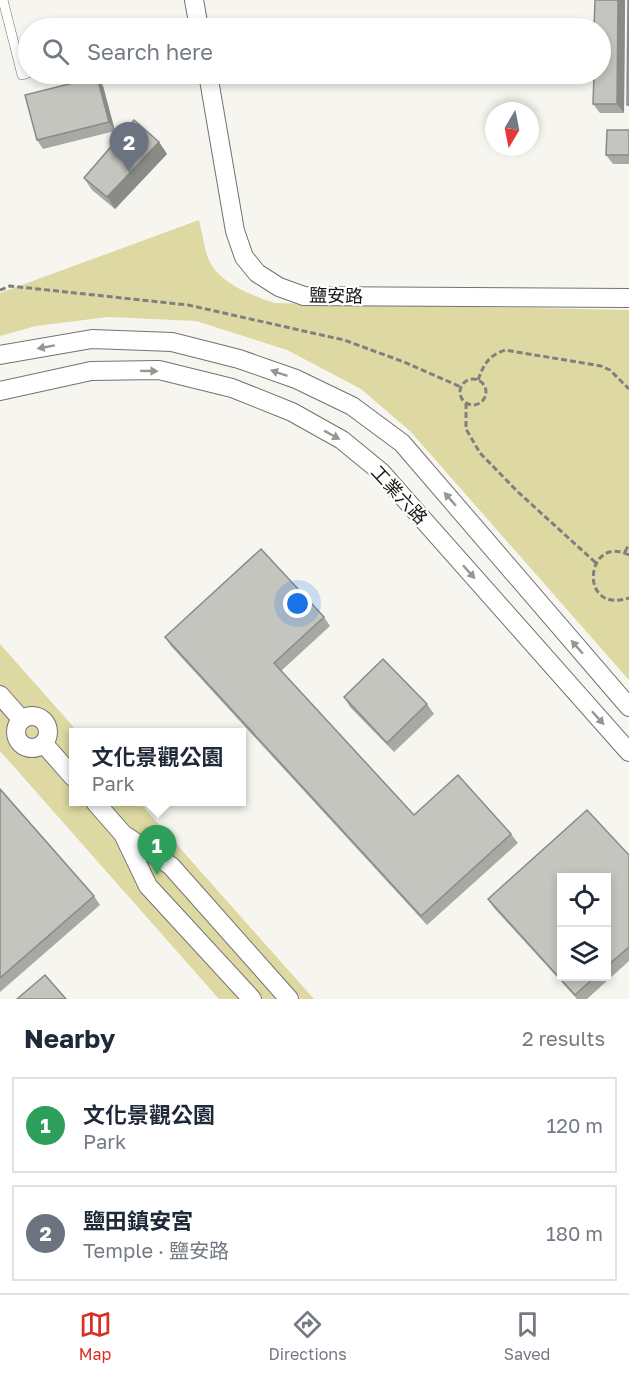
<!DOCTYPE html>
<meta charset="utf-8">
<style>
body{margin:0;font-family:"Golos Text","Noto Sans TC",sans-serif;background:#f6f6f7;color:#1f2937}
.controls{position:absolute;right:18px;bottom:18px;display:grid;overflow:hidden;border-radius:0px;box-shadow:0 3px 9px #0003}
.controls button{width:54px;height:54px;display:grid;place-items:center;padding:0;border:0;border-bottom:2px solid #e0e1e3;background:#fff;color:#1f2937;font:30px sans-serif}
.compass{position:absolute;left:485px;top:102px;width:54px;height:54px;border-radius:50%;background:#fff;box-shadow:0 3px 9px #0003;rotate:190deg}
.you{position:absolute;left:298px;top:604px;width:21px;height:21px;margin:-15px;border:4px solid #fff;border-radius:50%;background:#1a73e8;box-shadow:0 0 0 9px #1a73e833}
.badge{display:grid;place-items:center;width:39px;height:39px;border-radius:50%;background:#d93025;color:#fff;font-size:20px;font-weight:700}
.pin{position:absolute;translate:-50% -50px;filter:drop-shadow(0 2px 3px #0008)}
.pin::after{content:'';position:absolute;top:32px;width:21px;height:18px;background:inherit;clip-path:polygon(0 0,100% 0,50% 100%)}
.popup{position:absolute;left:69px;top:728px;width:177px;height:78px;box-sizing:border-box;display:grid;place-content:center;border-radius:0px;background:#fff;filter:drop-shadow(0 2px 4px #0005);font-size:20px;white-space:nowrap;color:#747a83}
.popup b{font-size:22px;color:#1f2937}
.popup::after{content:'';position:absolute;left:50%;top:100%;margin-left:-12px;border:12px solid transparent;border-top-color:#fff}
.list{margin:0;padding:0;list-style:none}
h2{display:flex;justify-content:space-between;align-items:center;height:78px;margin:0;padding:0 24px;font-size:26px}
h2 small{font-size:20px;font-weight:400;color:#747a83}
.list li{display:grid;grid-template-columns:39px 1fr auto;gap:18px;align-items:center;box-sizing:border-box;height:96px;margin:0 12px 12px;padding:0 12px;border:2px solid #e0e1e3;border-radius:0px}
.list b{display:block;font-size:22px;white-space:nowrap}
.list p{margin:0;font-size:20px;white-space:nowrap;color:#747a83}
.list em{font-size:20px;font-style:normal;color:#747a83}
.icon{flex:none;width:33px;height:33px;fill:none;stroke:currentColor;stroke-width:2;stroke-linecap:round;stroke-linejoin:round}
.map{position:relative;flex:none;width:629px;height:999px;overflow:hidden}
.search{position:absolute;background:#fff;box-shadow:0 3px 9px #0003;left:18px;right:18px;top:18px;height:66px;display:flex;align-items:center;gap:15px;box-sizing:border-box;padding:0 21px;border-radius:33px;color:#747a83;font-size:22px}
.sheet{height:294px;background:#fff}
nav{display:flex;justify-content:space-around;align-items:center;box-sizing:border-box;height:84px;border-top:2px solid #e0e1e3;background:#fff;font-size:16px;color:#747a83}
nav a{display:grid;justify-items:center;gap:3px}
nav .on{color:#d93025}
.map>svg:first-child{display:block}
</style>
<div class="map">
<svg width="629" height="999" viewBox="0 0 629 999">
<rect width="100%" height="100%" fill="#f6f5f0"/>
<!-- green -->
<path fill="#ded9a3" d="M199,220C202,232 204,246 208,258C218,283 251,295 274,303L629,310V680L410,431L361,389L287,350L196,321L108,317L36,326L0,336V293Z
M0,644L78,732H73V802H139L314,999H219L0,751Z"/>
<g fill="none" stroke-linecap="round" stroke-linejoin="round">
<!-- lane casing -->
<g stroke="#73736e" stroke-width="10">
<path id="lane" d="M3,0L22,75L28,73"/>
</g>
<!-- street casing -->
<g stroke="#73736e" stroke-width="20">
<path id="street" d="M194,0L199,28
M208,74L235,231L244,257L257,273L279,287L304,296L629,298
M0,355L92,339L172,342L239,359L296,379L352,406L402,443L629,707
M0,391L91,371L159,370L232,388L292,412L342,440L381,472L629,752
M0,695L22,720
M16 732a16 16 0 1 1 32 0a16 16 0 1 1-32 0Z
M44,744L73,777
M95,802L123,834L171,866L289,999
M123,834L148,886L252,999"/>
</g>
<!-- path -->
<path stroke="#80807d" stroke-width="3" stroke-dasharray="6 3" stroke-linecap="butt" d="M0,290L10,286L188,305L344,340L404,362L461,387
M460 392a13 13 0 1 1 26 0a13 13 0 1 1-26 0Z
M478,380C484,364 488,356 505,350L601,366L610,370L629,389
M466,403V429L480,453L518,492L596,563
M625,552L629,544
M629,555C586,533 577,615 629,598"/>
<!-- lane -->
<use href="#lane" stroke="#fff" stroke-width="9"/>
<!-- street -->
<use href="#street" stroke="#fff" stroke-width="18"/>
</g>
<!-- wall -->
<path fill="#a9a9a4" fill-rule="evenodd" d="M595,0H625L624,113H600L593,104Z
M97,77L103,86L115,131L43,149L37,140Z
M629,130V164H613L606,155Z
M159,142L167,154L115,209L92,190L84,178Z
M324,617L330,626L281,671L414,815L511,834L518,843L427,925L171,646L165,637Z
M344,697L427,704L434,714L394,752L350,707Z
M0,789L94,896L100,905L0,992Z
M629,855V961L587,999H577L494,908L488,899ZM606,878V976H561Z"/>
<!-- shaded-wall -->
<path fill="#8a8a86" d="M618,0H625L624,113L617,104Z
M97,77L103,86L115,131L109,122Z
M159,142L167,154L115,209L107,197Z"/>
<!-- building -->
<path fill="#c5c5bf" stroke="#8a8a86" stroke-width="1.5" d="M595,0H618L617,104H593L594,74H600V28H594Z
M628,0H629V105H627Z
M97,77L109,122L37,140L25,95Z
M134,120L159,142L107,197L84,178Z
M607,130H629V155H606Z
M261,549L324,617L274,663L414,815L458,775L511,834L421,916L165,637Z
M383,659L427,704L387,743L344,697Z
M0,789L94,896L0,978Z
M587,810L629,855V947L606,967V878H561V976H596L575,995L488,899Z
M45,975L66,999H17Z"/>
<!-- one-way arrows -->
<defs><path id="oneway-solid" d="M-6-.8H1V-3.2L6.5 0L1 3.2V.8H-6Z" transform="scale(1.5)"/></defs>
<g fill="#969695">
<use href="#oneway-solid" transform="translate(46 347) rotate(170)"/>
<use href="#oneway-solid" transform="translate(149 371) rotate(1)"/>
<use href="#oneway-solid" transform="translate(279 373) rotate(-161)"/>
<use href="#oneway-solid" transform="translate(332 435) rotate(29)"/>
<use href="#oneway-solid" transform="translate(450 499) rotate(-131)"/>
<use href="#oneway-solid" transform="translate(469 572) rotate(48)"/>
<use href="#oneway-solid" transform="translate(577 647) rotate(-131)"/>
<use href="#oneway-solid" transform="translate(598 718) rotate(48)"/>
</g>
<g text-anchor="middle" stroke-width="4.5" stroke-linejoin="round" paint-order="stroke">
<!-- street labels -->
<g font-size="18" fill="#161614" stroke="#fffffe">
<text transform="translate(336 296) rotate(1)" y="6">鹽安路</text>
<text transform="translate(399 495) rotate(47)" y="6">工業六路</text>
</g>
</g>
</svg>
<div class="controls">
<button><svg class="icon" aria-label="locate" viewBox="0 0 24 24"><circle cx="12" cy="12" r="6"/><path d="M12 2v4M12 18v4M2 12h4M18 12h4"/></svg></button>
<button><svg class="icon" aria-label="layers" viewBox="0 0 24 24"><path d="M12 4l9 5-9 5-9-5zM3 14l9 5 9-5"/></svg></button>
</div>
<svg class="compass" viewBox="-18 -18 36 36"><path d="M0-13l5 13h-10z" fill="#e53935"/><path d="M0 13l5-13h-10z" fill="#747a83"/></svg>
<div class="you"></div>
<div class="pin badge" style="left:157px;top:875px;background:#2e9e5b">1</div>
<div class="popup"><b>文化景觀公園</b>Park</div>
<div class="pin badge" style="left:129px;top:172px;background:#6b7280">2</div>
<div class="search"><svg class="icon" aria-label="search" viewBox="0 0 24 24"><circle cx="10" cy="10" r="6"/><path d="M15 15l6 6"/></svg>Search here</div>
</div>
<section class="sheet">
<h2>Nearby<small>2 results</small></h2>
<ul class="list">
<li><span class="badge" style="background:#2e9e5b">1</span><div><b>文化景觀公園</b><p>Park</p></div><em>120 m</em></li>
<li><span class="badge" style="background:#6b7280">2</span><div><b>鹽田鎮安宮</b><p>Temple · 鹽安路</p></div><em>180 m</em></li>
</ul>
</section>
<nav>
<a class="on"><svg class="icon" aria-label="map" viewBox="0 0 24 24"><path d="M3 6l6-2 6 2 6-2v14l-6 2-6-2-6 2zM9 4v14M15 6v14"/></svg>Map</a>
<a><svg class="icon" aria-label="directions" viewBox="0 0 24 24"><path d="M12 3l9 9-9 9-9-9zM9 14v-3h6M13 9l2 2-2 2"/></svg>Directions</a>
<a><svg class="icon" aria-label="saved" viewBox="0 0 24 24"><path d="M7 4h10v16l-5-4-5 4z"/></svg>Saved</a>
</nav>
